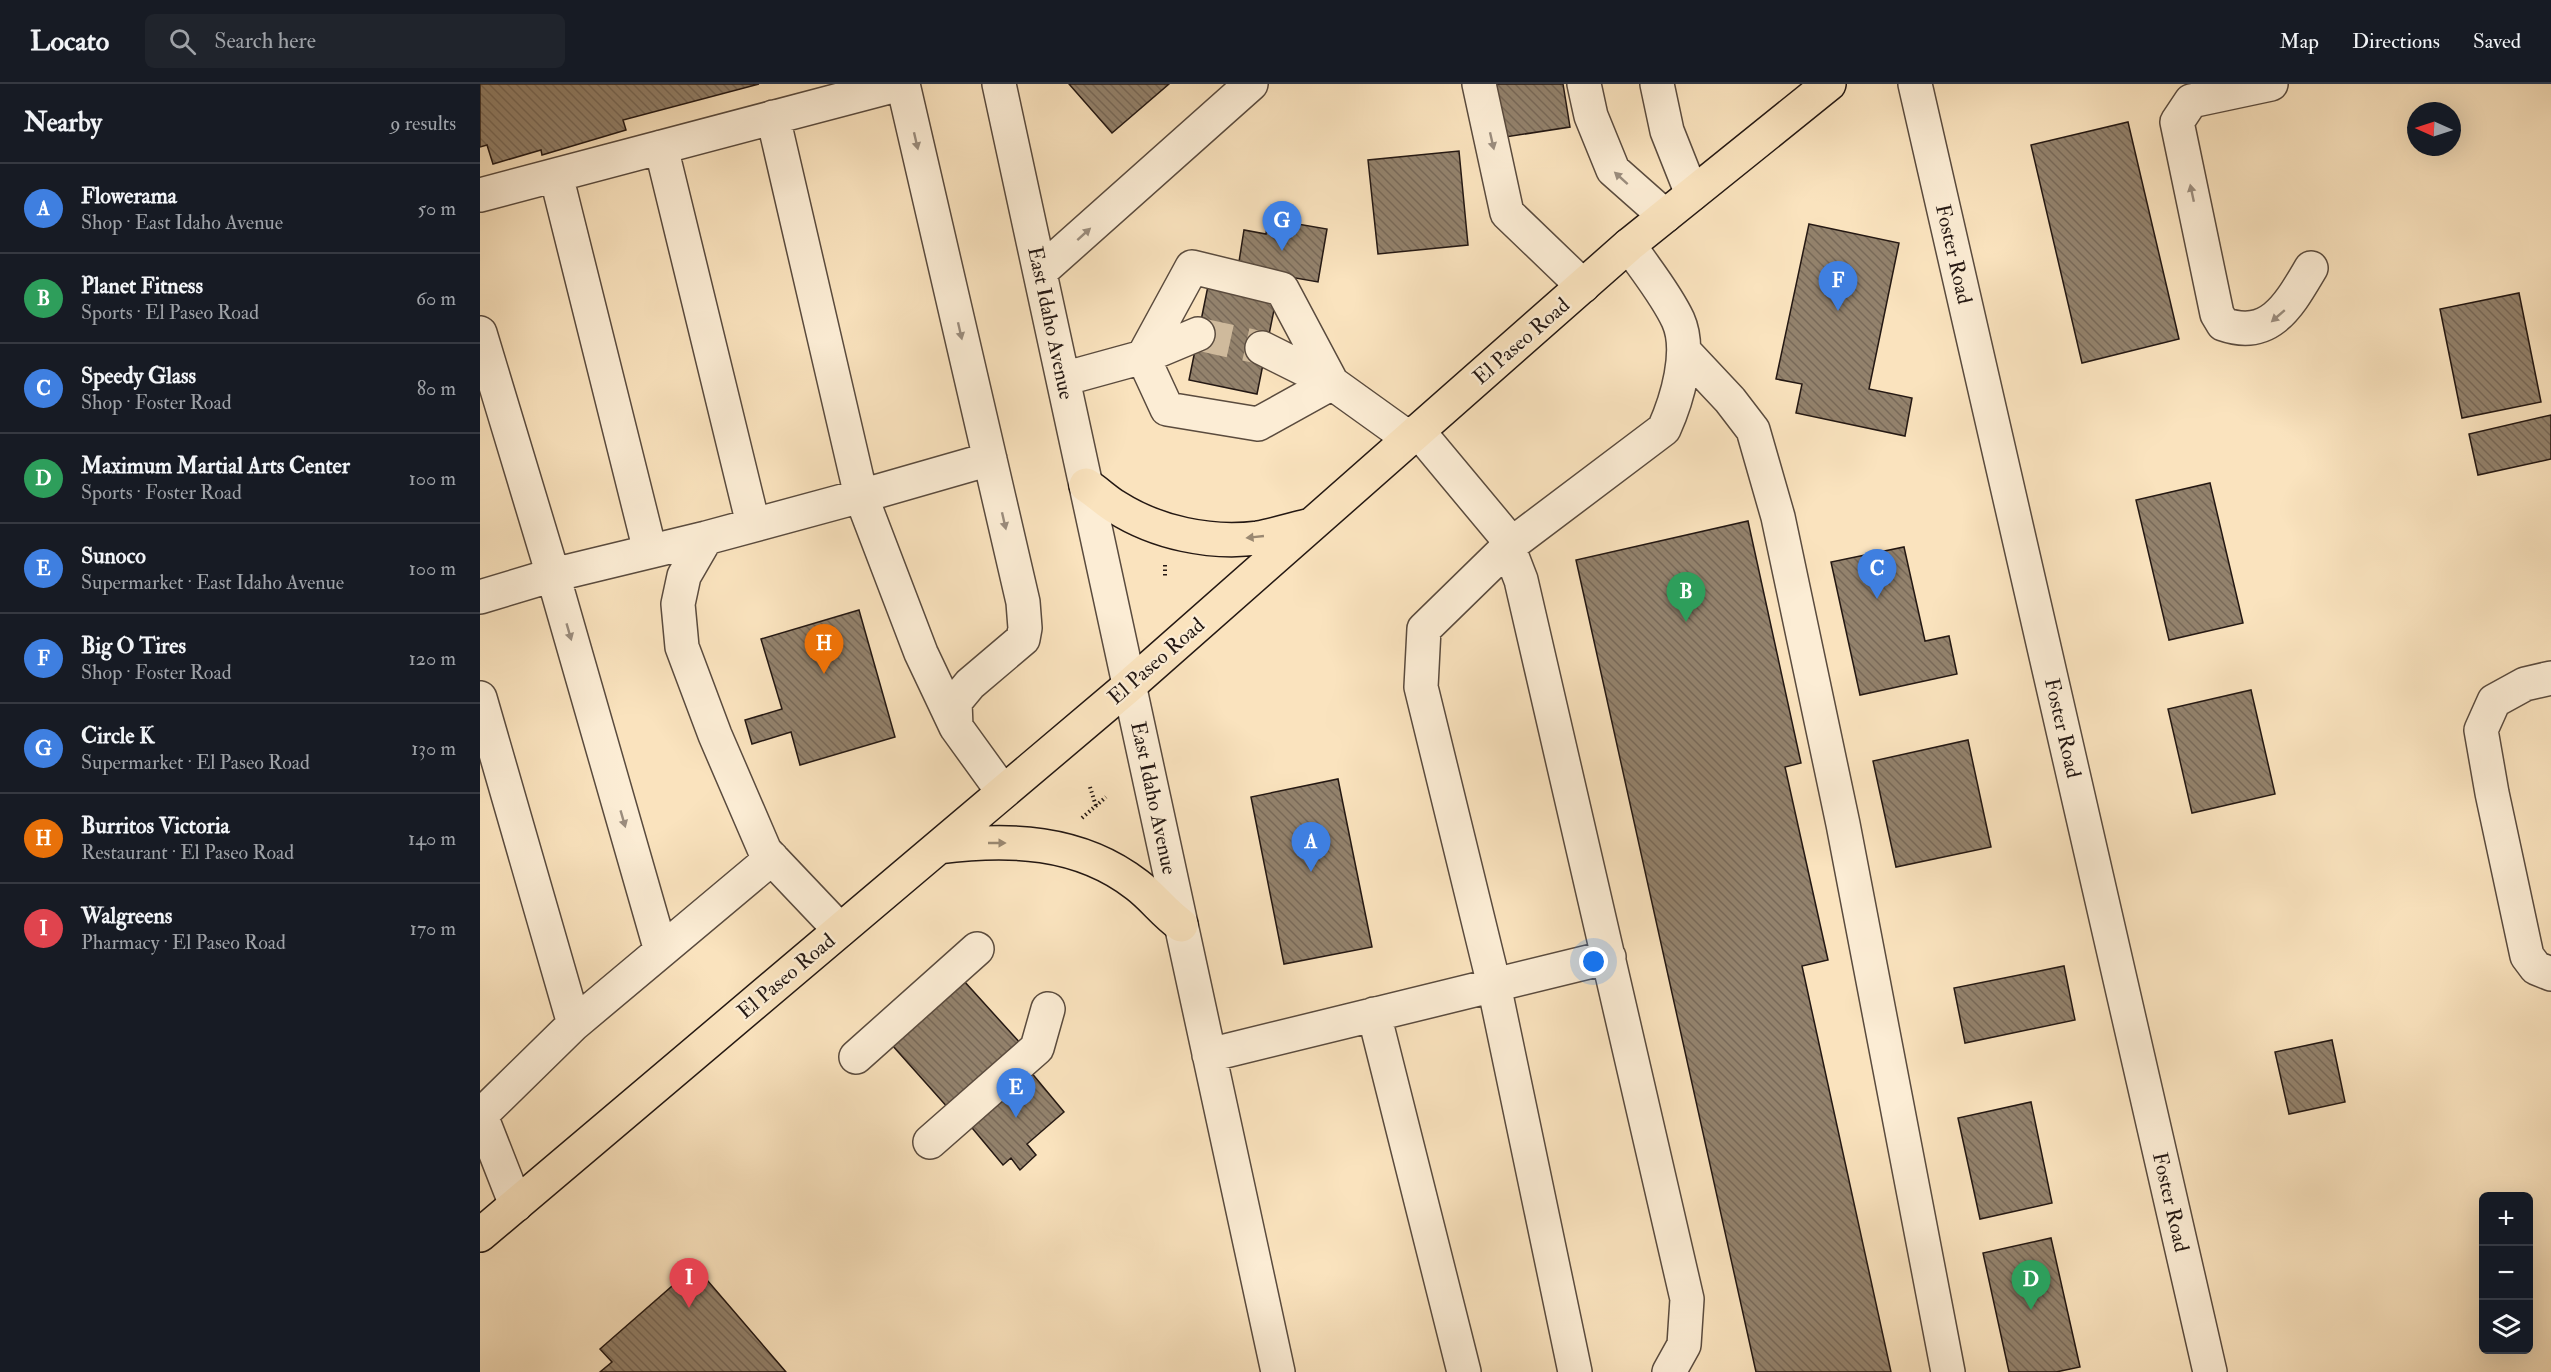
<!DOCTYPE html>
<meta charset="utf-8">
<style>
body{margin:0;font-family:"IM FELL Double Pica",serif;background:#20242c;color:#f1f3f6}
.controls{position:absolute;right:18px;bottom:18px;display:grid;overflow:hidden;border-radius:9px;box-shadow:0 6px 24px #0002}
.controls button{width:54px;height:54px;display:grid;place-items:center;padding:0;border:0;border-bottom:2px solid #363941;background:#171b24;color:#f1f3f6;font:30px sans-serif}
.compass{position:absolute;left:1927px;top:18px;width:54px;height:54px;border-radius:50%;background:#171b24;box-shadow:0 6px 24px #0002;rotate:273deg}
.you{position:absolute;left:1114px;top:878px;width:21px;height:21px;margin:-15px;border:4px solid #fff;border-radius:50%;background:#1a73e8;box-shadow:0 0 0 9px #1a73e833}
.badge{display:grid;place-items:center;width:39px;height:39px;border-radius:50%;background:#ea580c;color:#fff;font-size:20px;font-weight:700}
.pin{position:absolute;translate:-50% -50px;filter:drop-shadow(0 2px 3px #0008)}
.pin::after{content:'';position:absolute;top:32px;width:21px;height:18px;background:inherit;clip-path:polygon(0 0,100% 0,50% 100%)}
.list{margin:0;padding:0;list-style:none}
h2{display:flex;justify-content:space-between;align-items:center;height:78px;margin:0;padding:0 24px;font-size:26px}
h2 small{font-size:20px;font-weight:400;color:#9ea1a6}
.list li{display:grid;grid-template-columns:39px 1fr auto;gap:18px;align-items:center;box-sizing:border-box;height:90px;padding:0 24px;border-top:2px solid #363941}
.list b{display:block;font-size:22px;white-space:nowrap}
.list p{margin:0;font-size:20px;white-space:nowrap;color:#9ea1a6}
.list em{font-size:20px;font-style:normal;color:#9ea1a6}
.icon{flex:none;width:33px;height:33px;fill:none;stroke:currentColor;stroke-width:2;stroke-linecap:round;stroke-linejoin:round}
.map{position:relative;flex:none;width:2071px;height:1288px;overflow:hidden}
header{display:flex;align-items:center;gap:36px;box-sizing:border-box;height:84px;padding:0 30px;background:#171b24;border-bottom:2px solid #363941}
header strong{font-size:28px}
nav{display:flex;gap:33px;margin-inline-start:auto;font-size:21px}
.search{width:420px;height:54px;background:#20242c;display:flex;align-items:center;gap:15px;box-sizing:border-box;padding:0 21px;border-radius:9px;color:#9ea1a6;font-size:22px}
main{display:flex}
aside{flex:1;background:#171b24}
.map>svg:first-child{display:block}
</style>
<header>
<strong>Locato</strong>
<div class="search"><svg class="icon" aria-label="search" viewBox="0 0 24 24"><circle cx="10" cy="10" r="6"/><path d="M15 15l6 6"/></svg>Search here</div>
<nav><a>Map</a><a>Directions</a><a>Saved</a></nav>
</header>
<main>
<aside>
<h2>Nearby<small>9 results</small></h2>
<ul class="list">
<li><span class="badge" style="background:#3f7fe0">A</span><div><b>Flowerama</b><p>Shop · East Idaho Avenue</p></div><em>50 m</em></li>
<li><span class="badge" style="background:#2e9e5b">B</span><div><b>Planet Fitness</b><p>Sports · El Paseo Road</p></div><em>60 m</em></li>
<li><span class="badge" style="background:#3f7fe0">C</span><div><b>Speedy Glass</b><p>Shop · Foster Road</p></div><em>80 m</em></li>
<li><span class="badge" style="background:#2e9e5b">D</span><div><b>Maximum Martial Arts Center</b><p>Sports · Foster Road</p></div><em>100 m</em></li>
<li><span class="badge" style="background:#3f7fe0">E</span><div><b>Sunoco</b><p>Supermarket · East Idaho Avenue</p></div><em>100 m</em></li>
<li><span class="badge" style="background:#3f7fe0">F</span><div><b>Big O Tires</b><p>Shop · Foster Road</p></div><em>120 m</em></li>
<li><span class="badge" style="background:#3f7fe0">G</span><div><b>Circle K</b><p>Supermarket · El Paseo Road</p></div><em>130 m</em></li>
<li><span class="badge" style="background:#e8710a">H</span><div><b>Burritos Victoria</b><p>Restaurant · El Paseo Road</p></div><em>140 m</em></li>
<li><span class="badge" style="background:#e0444e">I</span><div><b>Walgreens</b><p>Pharmacy · El Paseo Road</p></div><em>170 m</em></li>
</ul>
</aside>
<div class="map">
<svg width="2071" height="1288" viewBox="0 0 2071 1288">
<defs>
<pattern id="building-back-hatch" width="6" height="6" patternUnits="userSpaceOnUse" patternTransform="scale(1.5)"><rect width="6" height="6" fill="#93826c"/><path d="M-1 5l2 2M0 0l6 6M5-1l2 2" fill="none" stroke="#786958"/></pattern>
</defs>
<rect width="100%" height="100%" fill="#fae3be"/>
<filter id="stains"><feTurbulence type="fractalNoise" baseFrequency=".00333" numOctaves="4"/><feColorMatrix values="0 0 0 0 .2 0 0 0 0 .09 0 0 0 0 .02 0 0 0 .5 -.17"/></filter>
<radialGradient id="worn" r=".72"><stop offset=".6" stop-color="#630" stop-opacity="0"/><stop offset="1" stop-color="#630" stop-opacity=".3"/></radialGradient>
<!-- building -->
<path fill="url(#building-back-hatch)" stroke="#241813" stroke-width="1.5" d="M0,0H279L143,36L146,46L62,71L61,66L13,80L7,61L0,63Z
M589,0H689L632,49Z
M1011,0H1083L1090,43L1019,54Z
M1648,38L1699,255L1602,279L1551,61Z
M979,67L988,161L898,170L888,76Z
M788,135L847,145L838,198L758,184L764,146L786,150Z
M1329,140L1419,159L1389,305L1432,314L1425,352L1316,329L1322,300L1296,295Z
M728,202L796,216L777,310L709,296Z
M2039,209L2061,318L1982,334L1960,225Z
M2071,331V375L1998,391L1989,350Z
M1730,399L1763,539L1689,556L1656,416Z
M1268,437L1321,679L1305,683L1348,876L1322,882L1411,1288H1276L1096,476Z
M1424,463L1445,557L1469,552L1477,590L1380,611L1351,478Z
M379,526L415,653L320,681L311,648L272,660L265,636L302,625L281,555Z
M1771,606L1795,710L1712,729L1688,625Z
M1488,656L1511,763L1416,783L1393,677Z
M858,695L892,863L804,880L771,713Z
M1584,882L1595,936L1485,959L1474,904Z
M484,897L541,960L469,1025L412,961Z
M1852,956L1865,1018L1809,1030L1795,968Z
M550,987L584,1028L547,1060L556,1071L540,1086L531,1074L523,1081L488,1039Z
M1551,1018L1572,1119L1500,1135L1478,1034Z
M1571,1154L1600,1283L1576,1288H1529L1503,1169Z
M215,1182L306,1288H120L132,1278L120,1265Z"/>
<g fill="none" stroke-linecap="round" stroke-linejoin="round">
<!-- minor-tunnel -->
<path stroke="#cfba9c" stroke-width="33" stroke-dasharray="33 16" stroke-linecap="butt" d="M718,250L782,264"/>
<!-- minor casing -->
<g stroke="#5a4b3e" stroke-width="36">
<path id="minor" d="M423,0L543,518L545,544L543,555L490,600L475,618L476,643L523,708
M519,0L798,1288
M999,0L1027,129L1103,202
M1104,0L1111,32L1133,86L1185,132
M1177,0L1187,47L1212,110
M1435,0L1730,1288
M1791,0L1711,17L1697,38L1737,230L1743,240C1791,257 1810,219 1831,184
M293,33L381,412L510,375
M181,63L273,440
M76,91L170,467
M0,111L420,0
M560,188L771,0
M0,249L73,491L181,867
M782,264L852,299
M1204,267L1250,316L1273,346L1298,433L1363,740L1468,1288
M663,273L712,183L802,205L852,299
M663,273L718,250
M583,295L663,273L687,325L778,340L852,299L930,355
M938,347L1023,449L1041,496L1207,1215L1204,1261L1189,1288
M0,513L73,491L226,454
M2071,594L2045,600L2014,617L2001,646L2012,709L2047,872L2056,884L2071,890
M0,614L94,940L292,774
M360,846L285,767L235,651L202,563L198,520L204,492L226,454L381,412L441,569L476,643
M894,930L984,1288
M729,971L1129,873
M376,973L497,865
M0,1029L36,1121
M0,1032L94,940
M450,1058L557,964L568,925
M1095,1288L1014,901L941,603L944,545L1029,462L1184,345C1197,316 1212,267 1198,236C1186,210 1165,185 1149,161"/>
</g>
<!-- major casing -->
<g stroke="#241813" stroke-width="36">
<path id="major" d="M606,401C617,408 626,417 636,423C677,449 730,460 778,454C794,451 811,446 827,442
M459,763C528,754 599,756 657,801C673,813 684,829 701,841
M0,1151L650,601L1149,161L1349,0"/>
</g>
<!-- path -->
<path stroke="#241813" stroke-width="4" stroke-dasharray="1.5 3" stroke-linecap="butt" d="M685,481V492
M610,703L616,722
M602,734L626,713"/>
<!-- minor -->
<use href="#minor" stroke="#fcedd5" stroke-width="33"/>
<!-- major -->
<use href="#major" stroke="#fae3be" stroke-width="33"/>
</g>
<!-- one-way arrows -->
<defs><path id="oneway-solid" d="M-6-.8H1V-3.2L6.5 0L1 3.2V.8H-6Z" transform="scale(1.5)"/></defs>
<g fill="#9b8d7e">
<use href="#oneway-solid" transform="translate(436 57) rotate(77)"/>
<use href="#oneway-solid" transform="translate(1012 57) rotate(77)"/>
<use href="#oneway-solid" transform="translate(1141 94) rotate(-138)"/>
<use href="#oneway-solid" transform="translate(1712 109) rotate(-102)"/>
<use href="#oneway-solid" transform="translate(604 150) rotate(-42)"/>
<use href="#oneway-solid" transform="translate(1798 232) rotate(139)"/>
<use href="#oneway-solid" transform="translate(480 247) rotate(77)"/>
<use href="#oneway-solid" transform="translate(524 437) rotate(77)"/>
<use href="#oneway-solid" transform="translate(89 548) rotate(74)"/>
<use href="#oneway-solid" transform="translate(143 735) rotate(74)"/>
</g>
<g fill="#9a8871">
<use href="#oneway-solid" transform="translate(775 453) rotate(174)"/>
<use href="#oneway-solid" transform="translate(517 759)"/>
</g>
<g text-anchor="middle" stroke-width="4.5" stroke-linejoin="round" paint-order="stroke">
<!-- street labels -->
<g font-size="21" fill="#241813" stroke="#fcedd5">
<text transform="translate(1474 170) rotate(77)" y="7">Foster Road</text>
<text transform="translate(571 239) rotate(78)" y="7">East Idaho Avenue</text>
<text transform="translate(1041 257) rotate(-41)" y="7">El Paseo Road</text>
<text transform="translate(676 577) rotate(-41)" y="7">El Paseo Road</text>
<text transform="translate(1583 644) rotate(77)" y="7">Foster Road</text>
<text transform="translate(674 714) rotate(78)" y="7">East Idaho Avenue</text>
<text transform="translate(306 892) rotate(-40)" y="7">El Paseo Road</text>
<text transform="translate(1691 1118) rotate(77)" y="7">Foster Road</text>
</g>
</g>
<rect width="100%" height="100%" filter="url(#stains)"/>
<rect width="100%" height="100%" fill="url(#worn)"/>
</svg>
<div class="controls">
<button>+</button>
<button>−</button>
<button><svg class="icon" aria-label="layers" viewBox="0 0 24 24"><path d="M12 4l9 5-9 5-9-5zM3 14l9 5 9-5"/></svg></button>
</div>
<svg class="compass" viewBox="-18 -18 36 36"><path d="M0-13l5 13h-10z" fill="#e53935"/><path d="M0 13l5-13h-10z" fill="#9ea1a6"/></svg>
<div class="you"></div>
<div class="pin badge" style="left:831px;top:788px;background:#3f7fe0">A</div>
<div class="pin badge" style="left:1206px;top:538px;background:#2e9e5b">B</div>
<div class="pin badge" style="left:1397px;top:515px;background:#3f7fe0">C</div>
<div class="pin badge" style="left:1551px;top:1226px;background:#2e9e5b">D</div>
<div class="pin badge" style="left:536px;top:1034px;background:#3f7fe0">E</div>
<div class="pin badge" style="left:1358px;top:227px;background:#3f7fe0">F</div>
<div class="pin badge" style="left:802px;top:167px;background:#3f7fe0">G</div>
<div class="pin badge" style="left:344px;top:590px;background:#e8710a">H</div>
<div class="pin badge" style="left:209px;top:1224px;background:#e0444e">I</div>
</div>
</main>
